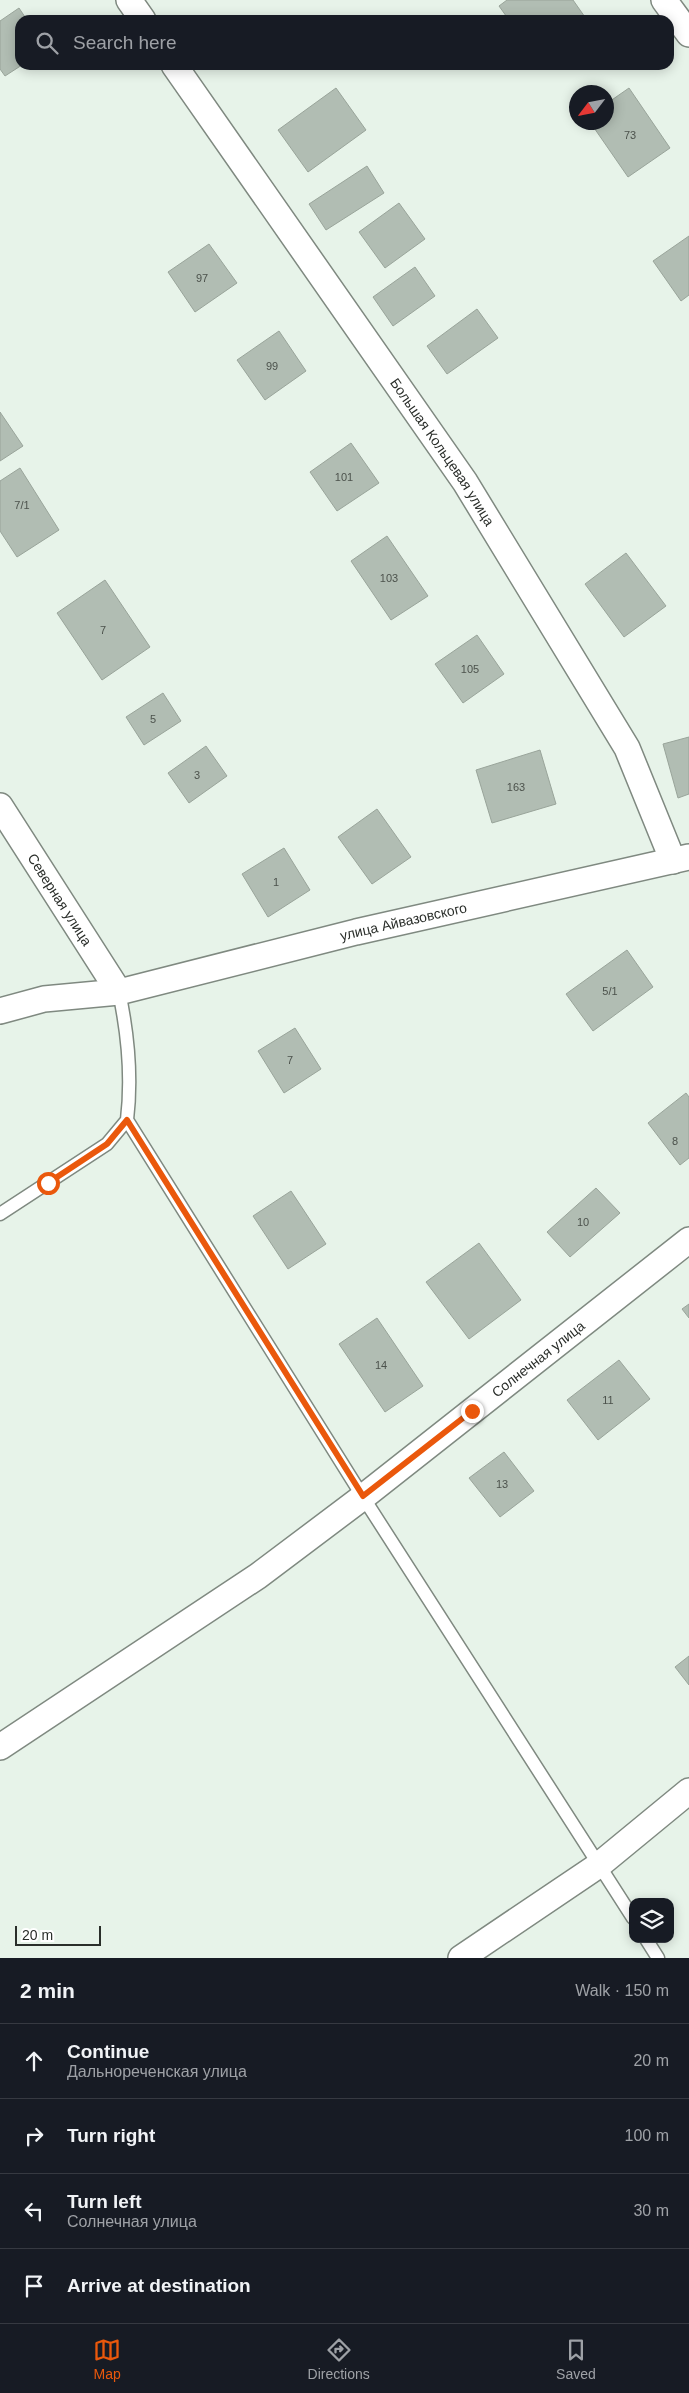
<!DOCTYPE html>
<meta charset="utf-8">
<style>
body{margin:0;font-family:Arial,sans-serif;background:#242831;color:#f1f3f6}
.controls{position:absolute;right:15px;bottom:15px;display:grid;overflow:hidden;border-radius:10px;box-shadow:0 2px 12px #0003}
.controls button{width:45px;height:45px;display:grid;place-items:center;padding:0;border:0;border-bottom:1px solid #363941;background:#171b24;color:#f1f3f6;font:25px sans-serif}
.compass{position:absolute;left:569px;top:85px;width:45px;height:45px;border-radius:50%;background:#171b24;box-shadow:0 2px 12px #0003;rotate:238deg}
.scale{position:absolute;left:15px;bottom:12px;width:86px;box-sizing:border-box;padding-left:5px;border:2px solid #2a2e2a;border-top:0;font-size:14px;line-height:18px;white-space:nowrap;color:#2a2e2a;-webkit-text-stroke:4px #fff;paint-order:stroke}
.stop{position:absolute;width:15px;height:15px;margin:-11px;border:4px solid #ea580c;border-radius:50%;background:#fff}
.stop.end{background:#ea580c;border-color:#fff;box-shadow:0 1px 5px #0008}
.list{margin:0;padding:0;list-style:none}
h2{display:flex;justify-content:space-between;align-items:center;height:65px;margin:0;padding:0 20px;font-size:21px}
h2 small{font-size:16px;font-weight:400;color:#9ea1a6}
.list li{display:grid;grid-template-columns:32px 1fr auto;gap:15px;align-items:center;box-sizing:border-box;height:75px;padding:0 20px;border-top:1px solid #363941}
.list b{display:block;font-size:19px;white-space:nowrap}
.list p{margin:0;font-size:16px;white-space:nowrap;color:#9ea1a6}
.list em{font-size:16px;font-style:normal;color:#9ea1a6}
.icon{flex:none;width:28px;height:28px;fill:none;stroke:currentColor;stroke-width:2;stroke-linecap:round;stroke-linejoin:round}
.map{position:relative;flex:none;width:689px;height:1958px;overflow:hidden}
.search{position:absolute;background:#171b24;box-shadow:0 2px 12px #0003;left:15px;right:15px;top:15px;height:55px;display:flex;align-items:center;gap:12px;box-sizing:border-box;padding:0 18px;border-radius:15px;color:#9ea1a6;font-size:19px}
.sheet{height:365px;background:#171b24}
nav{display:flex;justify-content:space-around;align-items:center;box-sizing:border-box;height:70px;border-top:1px solid #363941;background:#171b24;font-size:14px;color:#9ea1a6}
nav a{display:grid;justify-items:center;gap:2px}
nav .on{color:#ea580c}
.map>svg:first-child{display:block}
</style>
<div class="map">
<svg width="689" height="1958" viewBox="0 0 689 1958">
<rect width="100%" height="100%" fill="#e7f3e9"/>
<!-- building -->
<path fill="#b1bdb3" stroke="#99a49a" d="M507,0H573L587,20H509L499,6Z
M19,8L27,20H20L22,65L5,76L0,69V21Z
M336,88L366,130L308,172L278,130Z
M629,88L670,148L628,177L590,122H606V104Z
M367,166L384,193L326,230L309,204Z
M399,203L425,239L385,268L359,232Z
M689,236V295L681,301L653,261Z
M209,244L237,283L195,312L168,272Z
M415,267L435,296L393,326L373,297Z
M477,309L498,338L447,374L427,346Z
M279,331L306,371L265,400L237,360Z
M0,412L23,446L0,461Z
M351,443L379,483L337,511L310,472Z
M20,468L59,530L17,557L0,531V481Z
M387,536L428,596L391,620L351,561Z
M626,553L666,606L624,637L585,584Z
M105,580L150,647L102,680L57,613Z
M477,635L504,674L463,703L435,664Z
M163,693L181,721L144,745L126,717Z
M689,737V794L678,798L663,744Z
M206,746L227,776L189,803L168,773Z
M540,750L556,804L492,823L476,770Z
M377,809L411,857L372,884L338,837Z
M284,848L310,890L268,917L242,874Z
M627,950L653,987L593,1031L566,994Z
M295,1028L321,1069L284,1093L258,1051Z
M686,1093L689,1097V1158L680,1165L648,1123Z
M596,1188L620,1213L570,1257L547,1232Z
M291,1191L326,1244L288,1269L253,1216Z
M479,1243L521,1300L469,1339L426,1282Z
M689,1304V1318L682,1309Z
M377,1318L423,1386L385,1412L339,1344Z
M619,1360L650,1399L598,1440L567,1400Z
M504,1452L534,1491L500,1517L469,1478Z
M689,1656V1685L675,1667Z"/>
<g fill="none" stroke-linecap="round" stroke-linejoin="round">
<!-- service casing -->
<g stroke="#7f8980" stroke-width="15">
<path id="service" d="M119,992C128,1034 132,1078 127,1120L363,1497L633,1918
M0,1214L107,1144L127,1120
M646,1939L658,1958"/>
</g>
<!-- minor casing -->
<g stroke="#7f8980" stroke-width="28">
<g id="minor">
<path d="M129,0L143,20"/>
<path d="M664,0L689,34"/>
<path id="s1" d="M174,65L465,482L627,748L673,861"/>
<path id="s2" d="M0,806L119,992"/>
<path id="s3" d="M0,1011L44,999L119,992L356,932L689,857"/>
<path id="s4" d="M0,1747L258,1576L363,1497L689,1240"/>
<path d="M461,1958L599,1865L689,1791"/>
</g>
</g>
<!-- service -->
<use href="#service" stroke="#fff" stroke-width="12"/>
<!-- minor -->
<use href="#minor" stroke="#fff" stroke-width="25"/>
</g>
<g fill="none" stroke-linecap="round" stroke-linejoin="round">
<!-- route -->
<path stroke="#ea580c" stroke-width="6" d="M48,1183L107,1144L127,1120L363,1496L472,1411"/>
</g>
<g text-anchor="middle" stroke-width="4" stroke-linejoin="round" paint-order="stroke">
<!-- number labels -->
<g font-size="11" fill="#4c524c">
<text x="630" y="139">73</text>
<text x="202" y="282">97</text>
<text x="272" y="370">99</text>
<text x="344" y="481">101</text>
<text x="22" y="509">7/1</text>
<text x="389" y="582">103</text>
<text x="103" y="634">7</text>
<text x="470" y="673">105</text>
<text x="153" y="723">5</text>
<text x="197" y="779">3</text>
<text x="516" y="791">163</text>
<text x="276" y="886">1</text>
<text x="610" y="995">5/1</text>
<text x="290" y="1064">7</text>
<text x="675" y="1145">8</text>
<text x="583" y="1226">10</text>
<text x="381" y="1369">14</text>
<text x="608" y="1404">11</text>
<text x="502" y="1488">13</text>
</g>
<!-- street labels -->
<g font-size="14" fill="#2a2e2a" stroke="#fff">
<text dy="5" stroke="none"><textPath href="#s1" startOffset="471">Большая Кольцевая улица</textPath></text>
<text dy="5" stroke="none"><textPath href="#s2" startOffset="111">Северная улица</textPath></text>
<text dy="5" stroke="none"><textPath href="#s3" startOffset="414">улица Айвазовского</textPath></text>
<text dy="5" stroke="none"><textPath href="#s4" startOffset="664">Солнечная улица</textPath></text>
</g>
</g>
</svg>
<div class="controls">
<button><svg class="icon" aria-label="layers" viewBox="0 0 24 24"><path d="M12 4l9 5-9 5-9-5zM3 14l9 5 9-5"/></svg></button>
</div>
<svg class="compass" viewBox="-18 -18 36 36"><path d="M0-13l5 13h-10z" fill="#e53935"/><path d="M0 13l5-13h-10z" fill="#9ea1a6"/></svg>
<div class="scale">20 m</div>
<div class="stop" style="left:48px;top:1183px"></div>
<div class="stop end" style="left:472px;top:1411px"></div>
<div class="search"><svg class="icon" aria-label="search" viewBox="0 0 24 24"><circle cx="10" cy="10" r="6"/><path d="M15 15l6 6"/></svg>Search here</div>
</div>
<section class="sheet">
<h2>2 min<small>Walk · 150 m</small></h2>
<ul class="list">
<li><svg class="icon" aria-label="ahead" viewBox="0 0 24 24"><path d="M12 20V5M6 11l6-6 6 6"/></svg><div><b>Continue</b><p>Дальнореченская улица</p></div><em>20 m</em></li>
<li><svg class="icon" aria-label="right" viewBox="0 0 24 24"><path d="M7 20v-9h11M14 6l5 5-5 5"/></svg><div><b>Turn right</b></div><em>100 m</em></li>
<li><svg class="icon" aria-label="left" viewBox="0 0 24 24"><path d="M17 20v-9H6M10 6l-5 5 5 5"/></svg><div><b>Turn left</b><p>Солнечная улица</p></div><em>30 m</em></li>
<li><svg class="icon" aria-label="arrive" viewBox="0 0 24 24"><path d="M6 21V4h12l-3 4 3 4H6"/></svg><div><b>Arrive at destination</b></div></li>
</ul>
</section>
<nav>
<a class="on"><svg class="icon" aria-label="map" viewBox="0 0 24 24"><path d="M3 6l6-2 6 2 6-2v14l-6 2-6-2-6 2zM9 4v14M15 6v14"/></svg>Map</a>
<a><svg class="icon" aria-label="directions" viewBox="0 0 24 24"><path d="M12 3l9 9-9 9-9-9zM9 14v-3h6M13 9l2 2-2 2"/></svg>Directions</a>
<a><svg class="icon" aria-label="saved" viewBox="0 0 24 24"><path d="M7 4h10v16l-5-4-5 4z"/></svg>Saved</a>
</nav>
